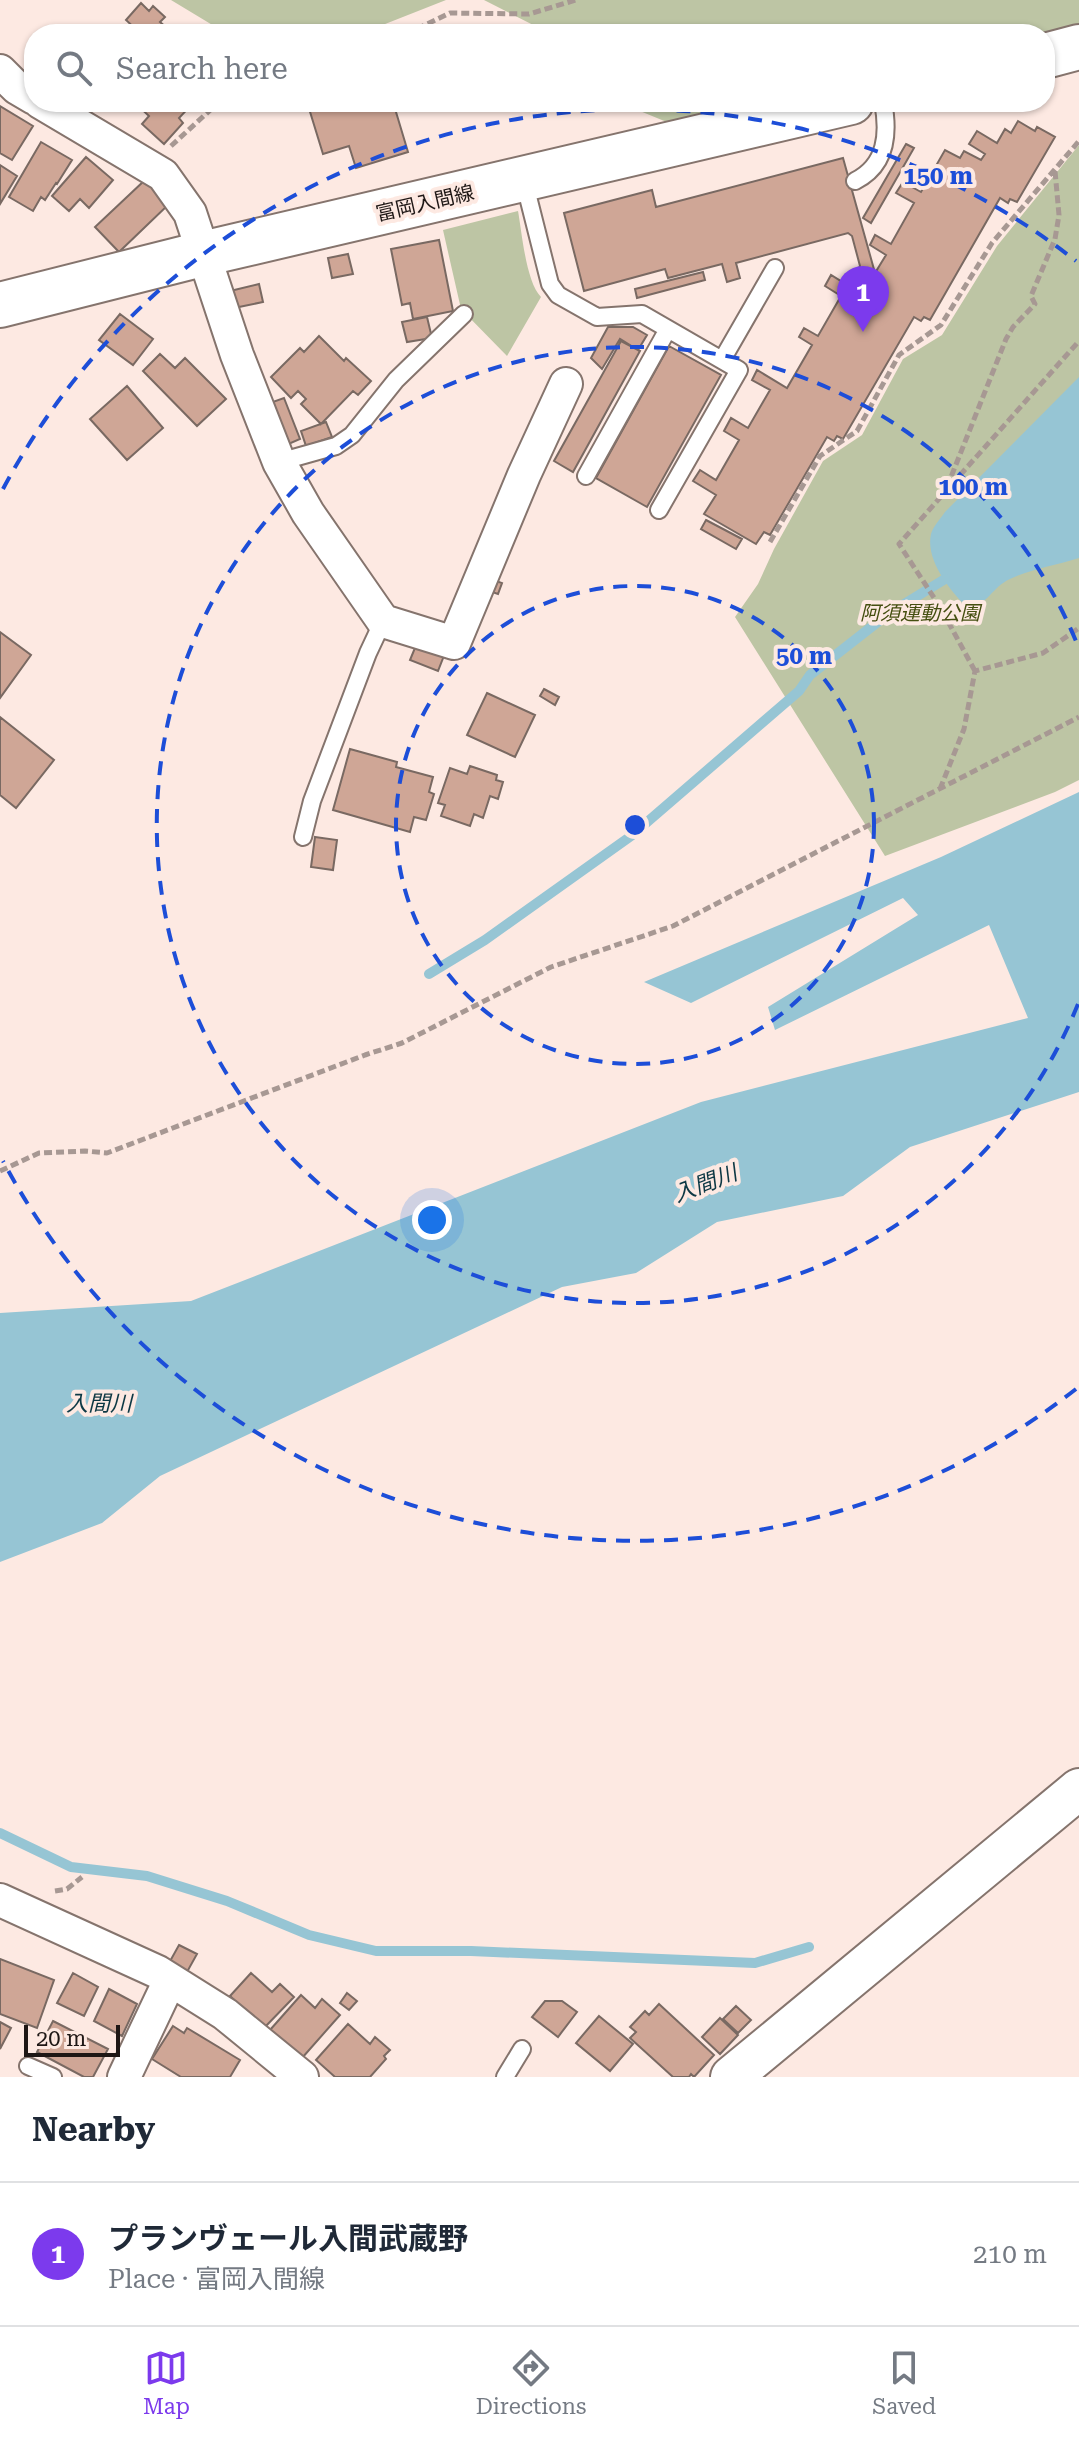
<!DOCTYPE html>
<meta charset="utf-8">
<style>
body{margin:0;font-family:"Roboto Serif","Noto Sans JP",serif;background:#f6f6f7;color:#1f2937}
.scale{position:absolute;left:24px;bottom:20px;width:96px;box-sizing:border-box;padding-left:8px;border:4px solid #1e1715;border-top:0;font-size:22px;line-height:28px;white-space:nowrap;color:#1e1715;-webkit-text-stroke:6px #fde9e2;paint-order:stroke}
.you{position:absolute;left:432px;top:1220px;width:28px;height:28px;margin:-20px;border:6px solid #fff;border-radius:50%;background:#1a73e8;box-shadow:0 0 0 12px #1a73e833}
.badge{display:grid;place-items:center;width:52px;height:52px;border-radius:50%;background:#7c3aed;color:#fff;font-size:26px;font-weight:700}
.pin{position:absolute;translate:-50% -66px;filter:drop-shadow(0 2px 4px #0008)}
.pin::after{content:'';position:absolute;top:42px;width:28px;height:24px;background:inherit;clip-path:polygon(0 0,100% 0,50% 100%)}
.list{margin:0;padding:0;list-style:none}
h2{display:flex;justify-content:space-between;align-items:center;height:104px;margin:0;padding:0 32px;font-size:34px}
h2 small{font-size:26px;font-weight:400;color:#747a83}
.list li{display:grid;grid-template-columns:52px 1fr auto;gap:24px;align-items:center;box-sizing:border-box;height:144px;padding:0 32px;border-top:2px solid #e0e1e3}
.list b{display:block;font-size:30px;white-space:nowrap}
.list p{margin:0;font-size:26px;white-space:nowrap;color:#747a83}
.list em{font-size:26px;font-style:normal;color:#747a83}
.icon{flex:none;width:44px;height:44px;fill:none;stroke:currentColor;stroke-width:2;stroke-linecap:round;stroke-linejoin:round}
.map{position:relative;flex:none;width:1079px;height:2077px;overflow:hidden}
.search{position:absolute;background:#fff;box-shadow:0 2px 6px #0004;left:24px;right:24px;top:24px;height:88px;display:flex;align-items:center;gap:20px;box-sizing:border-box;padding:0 28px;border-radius:32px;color:#747a83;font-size:30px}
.sheet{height:248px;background:#fff}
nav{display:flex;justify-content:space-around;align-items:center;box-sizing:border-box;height:112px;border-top:2px solid #e0e1e3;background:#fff;font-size:22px;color:#747a83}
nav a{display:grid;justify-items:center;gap:4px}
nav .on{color:#7c3aed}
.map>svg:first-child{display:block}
</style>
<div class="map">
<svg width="1079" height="2077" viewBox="0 0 1079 2077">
<rect width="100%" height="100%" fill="#fde9e2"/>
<!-- green -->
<path fill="#bdc5a4" d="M171,0H446L375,28L219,29Z
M484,0H1079V31L1045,34H551Z
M618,102H815L696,134Z
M1079,145V780L1055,792L885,856L735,617L758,584L774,549L823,461L862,435L903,359L942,335L997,246Z
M518,211C522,233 526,282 541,297L507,356L461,309L443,230Z"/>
<!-- water -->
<path fill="#96c5d4" d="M1079,377V558C1057,565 1031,569 1010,579C992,587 989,604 968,608C951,592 925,560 931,534C933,527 940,519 945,512Z
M1079,792V1092L910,1147L843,1196L717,1222L636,1273L562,1287L160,1476L102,1523L0,1562V1313L191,1301L701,1102L1028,1018L989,925L775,1030L768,1007L918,915L903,898L691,1003L644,982L941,857Z"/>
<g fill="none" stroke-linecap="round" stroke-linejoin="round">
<!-- stream -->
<path stroke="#96c5d4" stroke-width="10" d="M429,974L485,940L631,836L799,691L810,675L888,614L945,579
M0,1833L71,1867L147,1876L227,1901L309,1935L376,1951H471L755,1963L809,1947"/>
</g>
<!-- building -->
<path fill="#cfa696" stroke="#796962" stroke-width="2" d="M141,3L149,11L153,6L165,17L160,22L174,34H141L126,20Z
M134,102H194L179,118L183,123L164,144L142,124L149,116Z
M307,102H393L408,152L356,168L349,146L323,154Z
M0,106L33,126L12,160L0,153Z
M1018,121L1035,131L1037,127L1055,137L1017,202L1010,199L1008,203L1000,198L930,320L924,317L921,321L914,317L843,439L837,436L834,441L827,437L770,535L764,532L756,544L704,514L716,495L693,481L700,470L716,480L739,440L724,431L731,418L748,428L770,390L752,380L757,370L787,388L812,345L799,337L804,328L818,336L841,296L825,286L831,275L849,286L860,266L852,236L848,233L736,263L740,278L727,282L722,264L668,278L665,269L584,291L564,213L652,190L656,207L843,158L875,273L886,255L870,245L875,235L891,244L914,203L896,193L903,182L921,192L945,150L960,158L964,151L981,160L985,154L969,144L977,131L997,143L1005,129L1011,133Z
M41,142L72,160L57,184L56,183L45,200L41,197L33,211L9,197Z
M906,144L914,148L871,223L863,218Z
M86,157L113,180L89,208L80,199L69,211L52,196Z
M0,165L17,176L0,204Z
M145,180L168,205L119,252L95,227Z
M439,240L453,311L413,319L410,303L402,305L391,249Z
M348,254L353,274L332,278L328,258Z
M703,272L705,280L637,298L635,289Z
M259,284L263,302L234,308L230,291Z
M120,314L153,339L133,365L99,340Z
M427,317L432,338L407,342L402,322Z
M608,327H633L647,335L638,350L620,339L602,369L591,358Z
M319,336L344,361L346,358L371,381L358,395L353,391L321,424L301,404L306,399L298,391L291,398L271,377L300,348L304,352Z
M621,341L640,351L573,472L554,461Z
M669,346L721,375L647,507L596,478Z
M160,354L175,368L185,358L226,399L197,426L143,371Z
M127,386L163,428L127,460L90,419Z
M284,398L300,439L284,446L267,404Z
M326,422L332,437L306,446L301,431Z
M706,520L742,539L736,549L701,529Z
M493,580L502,583L498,594L489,591Z
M0,632L31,655L0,698Z
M417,643L445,653L438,671L410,660Z
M544,689L559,697L555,705L540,696Z
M487,693L535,715L515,757L467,735Z
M0,717L54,760L16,808L0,795Z
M350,749L397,762L396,767L433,777L429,792L434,794L426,820L414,817L410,832L333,810Z
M470,766L497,775L496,780L503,782L498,799L490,796L483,818L474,814L470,826L441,816L445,805L438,803L450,768L467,774Z
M315,837L337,840L333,870L311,867Z
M179,1945L197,1954L187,1972L169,1963Z
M0,1959L54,1980L37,2028L0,2014Z
M73,1973L98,1987L84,2016L57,2003Z
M251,1973L272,1992L280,1984L294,1997L264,2028L230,1996Z
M109,1989L137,2004L122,2036L94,2021Z
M347,1993L357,2001L349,2010L340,2003Z
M301,1995L315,2008L322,1999L340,2015L302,2058L270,2030Z
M545,2001H562L577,2012L558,2037L532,2017Z
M659,2004L714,2055L694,2077L691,2074L689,2077H673L630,2038L636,2032L630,2027L645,2011L649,2015Z
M736,2006L751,2020L738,2033L723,2019Z
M599,2016L633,2044L610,2071L576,2043Z
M720,2018L738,2035L720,2054L702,2037Z
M53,2021L108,2049L93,2077H84L37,2052Z
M0,2022L11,2028L0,2049Z
M348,2024L370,2044L375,2037L390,2050L384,2056L386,2059L370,2077H335L316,2060Z
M173,2026L184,2033L187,2028L240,2060L230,2077H181L152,2059Z"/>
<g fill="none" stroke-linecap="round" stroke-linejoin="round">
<!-- service casing -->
<g stroke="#85746d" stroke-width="20">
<path id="service" d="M524,181L550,284L558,295L597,317L642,314L739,370L659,510
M855,181C887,165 889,133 883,102
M722,360L775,268
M279,462L336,446L352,435L396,380L464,314
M586,476L668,329
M303,837L312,801L368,653L383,621
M28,2066L53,2077
M505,2077L522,2049"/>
</g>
<!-- minor casing -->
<g stroke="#85746d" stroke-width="36">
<path id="minor" d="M0,71L17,88L34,98
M40,102L163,175L190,213L237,355L279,462L308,513L383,621L454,643L524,475L566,384
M0,1900L158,1972L225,2014L302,2077
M124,2077L170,1980"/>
</g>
<!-- tertiary casing -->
<g stroke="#85746d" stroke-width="44">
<path id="tertiary" d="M731,2077L1079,1789"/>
</g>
<!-- secondary casing -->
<g stroke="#85746d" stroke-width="48">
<path id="secondary" d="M1045,56L1079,47
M0,305L202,254L851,102"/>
</g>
<!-- path -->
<path stroke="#a79893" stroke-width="5" stroke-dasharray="8 4" stroke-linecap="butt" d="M406,34L450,13L529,14L576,0
M171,146L219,102
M947,487L1006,339L1013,327L1035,304L1031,296L1055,239L1059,215L1055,171
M770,542L820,456L857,431L899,355L941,325L992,243L1079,141
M975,671L940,607L899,544L1079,341
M940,789L964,729L975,671L1043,653L1079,628
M0,1171L39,1153L85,1151L107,1153L365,1055L402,1043L551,967L673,926L1079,717
M55,1891L67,1889L82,1877"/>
<!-- service -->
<use href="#service" stroke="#fff" stroke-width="16"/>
<!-- minor -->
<use href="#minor" stroke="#fff" stroke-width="32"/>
<!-- tertiary -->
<use href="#tertiary" stroke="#fff" stroke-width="40"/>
<!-- secondary -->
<use href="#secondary" stroke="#fff" stroke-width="44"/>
</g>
<!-- distance rings -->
<g fill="none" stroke="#1d4ed8" stroke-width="4" stroke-dasharray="14 10">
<circle cx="635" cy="825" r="239"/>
<path d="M1078 1004A478 478 0 1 1 1078 646"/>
<path d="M1076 1389A716 716 0 0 1 3 1161M3 489A716 716 0 0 1 1076 261"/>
</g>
<g text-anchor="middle" stroke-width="8" stroke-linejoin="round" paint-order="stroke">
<!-- street labels -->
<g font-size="20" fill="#1e1715" stroke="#fde9e2">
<text transform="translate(425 203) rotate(-13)" y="7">富岡入間線</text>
</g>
<!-- park labels -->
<g font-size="20" font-style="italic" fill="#454f11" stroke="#fde9e2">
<text x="920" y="620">阿須運動公園</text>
</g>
<!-- water labels -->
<g font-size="22" font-style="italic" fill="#0d3844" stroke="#fde9e2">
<text transform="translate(705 1183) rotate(-21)" y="8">入間川</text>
<text x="99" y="1411">入間川</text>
</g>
</g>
<circle cx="635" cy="825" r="12" fill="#1d4ed8" stroke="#fde9e2" stroke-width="4"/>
<g font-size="24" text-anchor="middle" font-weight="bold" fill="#1d4ed8" stroke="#fde9e2" stroke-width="8" stroke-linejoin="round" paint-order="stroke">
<text x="938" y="184">150 m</text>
<text x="973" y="495">100 m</text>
<text x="804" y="664">50 m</text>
</g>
</svg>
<div class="scale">20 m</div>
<div class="you"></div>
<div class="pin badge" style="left:863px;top:332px">1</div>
<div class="search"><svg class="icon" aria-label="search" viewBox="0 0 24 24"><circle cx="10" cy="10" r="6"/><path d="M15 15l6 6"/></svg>Search here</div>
</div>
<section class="sheet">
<h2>Nearby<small></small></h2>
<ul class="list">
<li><span class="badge">1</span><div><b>プランヴェール入間武蔵野</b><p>Place · 富岡入間線</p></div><em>210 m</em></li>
</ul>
</section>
<nav>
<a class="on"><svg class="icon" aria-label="map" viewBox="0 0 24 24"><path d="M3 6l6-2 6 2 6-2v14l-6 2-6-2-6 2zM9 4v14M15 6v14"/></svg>Map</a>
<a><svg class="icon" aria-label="directions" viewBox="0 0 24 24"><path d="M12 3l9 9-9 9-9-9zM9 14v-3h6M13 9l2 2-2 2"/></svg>Directions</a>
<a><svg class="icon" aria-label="saved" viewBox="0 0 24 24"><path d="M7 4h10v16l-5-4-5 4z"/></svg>Saved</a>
</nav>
